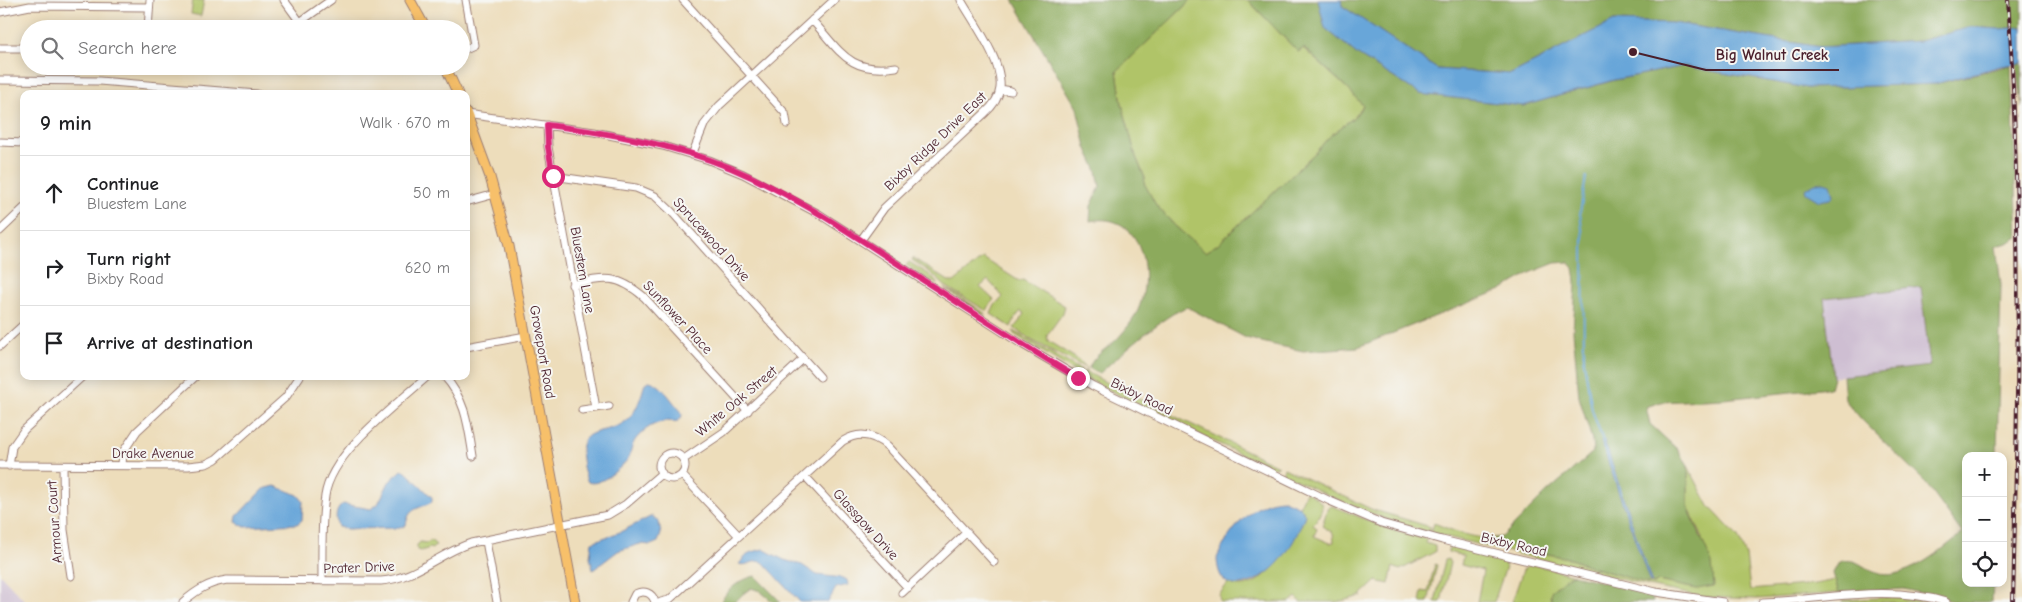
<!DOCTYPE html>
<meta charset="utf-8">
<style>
body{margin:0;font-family:"Comic Neue",sans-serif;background:#f2f2f2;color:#202124}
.controls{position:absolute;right:15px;bottom:15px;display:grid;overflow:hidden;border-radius:10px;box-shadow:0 2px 12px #0003}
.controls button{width:45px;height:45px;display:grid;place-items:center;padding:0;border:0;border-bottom:1px solid #e0e0e0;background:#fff;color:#202124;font:25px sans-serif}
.stop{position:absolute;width:15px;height:15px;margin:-11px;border:4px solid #db2777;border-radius:50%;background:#fff}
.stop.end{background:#db2777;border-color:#fff;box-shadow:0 1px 5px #0008}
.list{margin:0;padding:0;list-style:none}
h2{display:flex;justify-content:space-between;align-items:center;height:65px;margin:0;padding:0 20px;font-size:21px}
h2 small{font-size:16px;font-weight:400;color:#757577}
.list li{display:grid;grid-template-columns:32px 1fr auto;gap:15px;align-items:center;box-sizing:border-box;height:75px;padding:0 20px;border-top:1px solid #e0e0e0}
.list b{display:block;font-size:19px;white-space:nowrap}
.list p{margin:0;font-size:16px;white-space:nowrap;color:#757577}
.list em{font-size:16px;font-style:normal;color:#757577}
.icon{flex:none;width:28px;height:28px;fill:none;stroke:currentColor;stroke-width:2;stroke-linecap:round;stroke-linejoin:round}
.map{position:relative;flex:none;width:2022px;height:602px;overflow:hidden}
.search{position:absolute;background:#fff;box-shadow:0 2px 12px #0003;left:20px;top:20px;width:450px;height:55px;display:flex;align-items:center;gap:12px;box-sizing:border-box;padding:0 18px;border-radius:28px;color:#757577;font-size:19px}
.panel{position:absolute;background:#fff;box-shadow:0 2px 12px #0003;left:20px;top:90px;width:450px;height:290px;border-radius:10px}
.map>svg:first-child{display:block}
</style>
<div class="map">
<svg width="2022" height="602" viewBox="0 0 2022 602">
<rect width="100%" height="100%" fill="#f6f6f2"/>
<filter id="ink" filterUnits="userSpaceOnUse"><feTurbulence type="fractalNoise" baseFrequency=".02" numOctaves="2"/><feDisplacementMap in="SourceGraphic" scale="10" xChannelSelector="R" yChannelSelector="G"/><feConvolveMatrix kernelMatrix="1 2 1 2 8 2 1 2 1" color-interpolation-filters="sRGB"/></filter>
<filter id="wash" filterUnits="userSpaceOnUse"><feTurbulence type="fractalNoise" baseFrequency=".0096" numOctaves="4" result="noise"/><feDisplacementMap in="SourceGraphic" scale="20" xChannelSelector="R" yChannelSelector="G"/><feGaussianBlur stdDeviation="1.12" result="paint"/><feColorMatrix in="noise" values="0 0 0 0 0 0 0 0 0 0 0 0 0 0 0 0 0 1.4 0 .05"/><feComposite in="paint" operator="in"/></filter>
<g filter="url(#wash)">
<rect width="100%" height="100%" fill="#edddbb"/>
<!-- industrial -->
<path fill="#cebed2" d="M1921,287L1930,366L1833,377L1823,298Z
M0,574L26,602H0Z"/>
<!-- green -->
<path fill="#b0c468" stroke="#7d724a" d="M193,0H204L201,16L191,14Z
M1191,0H1248L1298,52L1303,48L1349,90L1363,106L1354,117L1330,136L1314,154L1218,244L1205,252L1175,226L1155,204L1144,183L1145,178L1136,157L1122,104L1117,71Z
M913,258L950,282H954L983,258L1019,281L1023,280L1065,306L1063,313L1047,335L1048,341L1077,359L1088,369L1033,341L1014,328L1025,314L1021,311L1015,318L1011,327L991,314L994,306L1003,297L988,280L980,287L994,300L990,304L987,311L945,286L930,272L912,260Z
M909,262L930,275L938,284H936L906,265Z
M944,288L956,294L986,314H982Z
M1013,331L1081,370L1077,373L1014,334Z
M1085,371L1120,390L1278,466L1271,468L1164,418L1086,378L1083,376Z
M1688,466L1709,506L1738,537L1746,555L1750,590L1815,584L1835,580L1839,593L1757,599L1702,597L1653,587L1431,533L1434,523C1454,531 1472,539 1494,538L1499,542L1509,546L1568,558L1595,568L1646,583L1655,584L1658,581L1697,589L1702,536L1688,507Z
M1284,468L1371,509L1431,527L1429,532C1377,519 1330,497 1282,473Z
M1306,492C1327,503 1325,507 1313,525L1317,528L1314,536L1330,543L1334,542L1333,533L1322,526L1328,507L1332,506L1392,530L1427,539L1426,543L1435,546V552L1400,570L1393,567L1389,584L1376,581L1362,594V596L1337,602H1301L1296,597L1290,602H1220L1219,595L1228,583C1256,598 1285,555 1295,535C1298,529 1303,523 1304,517C1305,513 1302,509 1299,507Z
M431,540L436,545L432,549L430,548L421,551L417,550V545L420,542L427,543Z
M1453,546L1506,560L1507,564L1504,565L1506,567L1494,602H1477L1483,571L1461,565L1463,556L1448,552V549Z
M1448,559L1450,563L1441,602H1435L1445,560Z
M1435,564L1437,565L1428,602H1420L1422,591L1428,592Z
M1529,565H1535L1574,575L1550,596L1551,602H1512L1523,570Z
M1896,597L1933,602H1843V600Z"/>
<!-- forest -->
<path fill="#8caa5c" stroke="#6b6444" d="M1013,0H1191L1117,71L1122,104L1136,157L1145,178L1144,183L1156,205L1175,226L1205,252L1218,244L1314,154L1330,136L1354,117L1363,106L1349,90L1304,48L1298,52L1248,0H1318L1325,28L1358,55L1420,94L1523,106L1615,80L1684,66L1807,88L1935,84L2011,65L2018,237L2008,243L1996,246L2001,285L1997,456H1966V583H1993L1992,602H1956L1904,589L1839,593L1833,573L1839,562C1855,557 1861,566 1874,572C1901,585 1943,549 1962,533L1924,481L1862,420L1845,400L1843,376L1930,366L1921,287L1824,298L1833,377L1830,388L1724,399L1661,402L1646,407L1650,424L1677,449L1688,466V507L1712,563L1714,586L1697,589L1658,581L1654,584L1646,583L1595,568L1568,558L1509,546L1499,542L1494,538L1502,537L1546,493L1593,452L1592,440L1579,397L1573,331L1576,282L1574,268L1569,262L1555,263L1530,273L1501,290L1358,347L1303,351L1270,344L1246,338L1187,307C1165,314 1117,357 1099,374L1089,368C1093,356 1106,349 1115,341C1123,333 1134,320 1138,310C1154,273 1142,210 1090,221L1091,206L1100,187L1097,171L1086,147L1077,108Z
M1341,0H2022V27L1999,29L1971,27L1920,41L1820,47L1674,23L1614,21L1511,74L1437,69L1342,6Z
M2022,63V107L2017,64Z
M1574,575L1652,594L1653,602H1551V591L1569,576Z
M755,576L781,602H773L760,591L751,588L743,594L735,602H721C727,589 741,579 755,576Z"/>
<!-- water -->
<path fill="#67a6d9" stroke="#586282" d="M1318,0H1341L1342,6L1437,69L1511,74L1614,21L1674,23L1820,47L1920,41L1971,27L1999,29L2022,27V63L2001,66L1935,84L1807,88L1684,66L1614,80L1523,106L1420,94L1358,55L1325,28Z
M1823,182L1831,184L1834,195L1831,199L1819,201L1806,193L1805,189L1815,183Z
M649,381C662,383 671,401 681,411L682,415C681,418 681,419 678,421C674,422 670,421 666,421C654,423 644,429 636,439C631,445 631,454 627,460C620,469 599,487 588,482C584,475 583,467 582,459C576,424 608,436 626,421C637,412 641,397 645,383Z
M1604,440L1652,583H1650L1601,441Z
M402,470L405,471L432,497V502C417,510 409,507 406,525L400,528L347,529L338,527C335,518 335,510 343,504L371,509L378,504L389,482Z
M275,486L298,495L303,501L302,520L297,524L245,527L236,522L237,516L263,489Z
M1284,500L1300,507L1305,515C1299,532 1290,550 1278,563C1259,584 1218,602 1217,558C1229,531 1253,500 1284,500Z
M652,516L659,522L661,534L658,542L651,545L640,544L618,551L593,570L590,557L592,542L620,532Z
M763,549L784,560L802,565L817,575L843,578L847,580L848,585L836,588L828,602H800L763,562C753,559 748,567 739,564L749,553Z"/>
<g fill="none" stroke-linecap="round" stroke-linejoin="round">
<!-- stream -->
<path stroke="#67a6d9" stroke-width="2" d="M1586,177L1580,213L1583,237L1584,362L1592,410L1603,441"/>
</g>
</g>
<g filter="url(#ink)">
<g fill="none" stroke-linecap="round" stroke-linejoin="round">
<!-- minor casing -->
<g stroke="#9c7e73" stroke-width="9">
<path id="minor" d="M284,0L305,29
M683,0L785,113L787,124
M0,12L30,6L149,7
M812,20C841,52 849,74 896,67
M300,22L331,0
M148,29L150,0
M0,48H29
M461,51L474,45L466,0
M0,80L99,81L257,94
M1000,89L1011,91
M466,114L594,132L663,146L709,160L743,174L819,214L1020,343L1093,386L1330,501L1381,523L1442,540L1656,592L1723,602
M547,125L548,147L596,408L609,406
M0,142L24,143
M692,155L704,125L719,106L834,0
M553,176L636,188L655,196L671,211L820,377
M466,202L495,194
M0,231L24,208
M861,240L884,208L984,114C992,107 999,99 1000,88C1003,61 974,23 961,0
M572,285C605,277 617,274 644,297L748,411
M0,346L24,324
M466,347L526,336
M444,376C466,400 468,425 473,456
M582,410L596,408
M659 466a13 13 0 1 1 26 0a13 13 0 1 1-26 0Z
M684,459L724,432L803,359
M0,465L188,466L206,464L216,459L286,397L300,376
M122,465L123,452L137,431L196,376
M9,466L12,447L24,430L83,376
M63,466L64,530L71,576
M682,475L739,536
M805,476L908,588
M486,541L497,602
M322,581C322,553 321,524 325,496C331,452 396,405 428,376
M902,593L967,532
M183,602C197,590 208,583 227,580L381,581C415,579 439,553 471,543L608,515L626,504L662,473
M631,602L635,594C644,590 652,592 655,602
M661,602L669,600L843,441C859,431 874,434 888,447L994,562
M1762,602C1821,600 1888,584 1946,602"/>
</g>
<!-- major casing -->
<g stroke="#9c7e73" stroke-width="11">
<path id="major" d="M410,0L426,29
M445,66L458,94
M466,112L490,177L509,246L575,602"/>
</g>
<!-- minor -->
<use href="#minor" stroke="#fff" stroke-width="7"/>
<!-- major -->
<use href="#major" stroke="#f7c06b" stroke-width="9"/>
<!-- rail casing -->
<g stroke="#4a1f2b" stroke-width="4">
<path id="rail" d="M2008,0C2022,200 2018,401 2013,602"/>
</g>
<!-- rail -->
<use href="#rail" stroke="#f6f6f2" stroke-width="2" stroke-dasharray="5.5" stroke-linecap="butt"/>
</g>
</g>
<g fill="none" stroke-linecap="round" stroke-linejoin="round" filter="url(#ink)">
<!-- route -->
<path stroke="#db2777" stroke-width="6" d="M553,176L548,147L547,125C609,133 673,144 731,168C788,192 840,226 892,260C954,300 1015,341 1078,378"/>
</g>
<g text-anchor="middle" stroke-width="4" stroke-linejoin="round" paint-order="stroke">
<!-- street labels -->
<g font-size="14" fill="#4a1f2b" stroke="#f6f6f2">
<text transform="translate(935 141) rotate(-44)" y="5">Bixby Ridge Drive East</text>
<text transform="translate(712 239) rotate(48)" y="5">Sprucewood Drive</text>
<text transform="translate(583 270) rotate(80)" y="5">Bluestem Lane</text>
<text transform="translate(678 317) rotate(47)" y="5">Sunflower Place</text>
<text transform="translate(543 352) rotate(80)" y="5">Groveport Road</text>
<text transform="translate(1142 396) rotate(26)" y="5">Bixby Road</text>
<text transform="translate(736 401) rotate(-40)" y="5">White Oak Street</text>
<text x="153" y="458">Drake Avenue</text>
<text transform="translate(54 522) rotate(-94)" y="5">Armour Court</text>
<text transform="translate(866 524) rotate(48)" y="5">Glassgow Drive</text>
<text transform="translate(1514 544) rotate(13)" y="5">Bixby Road</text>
<text transform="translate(359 567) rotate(-2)" y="5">Prater Drive</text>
</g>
</g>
<!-- callouts -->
<path fill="none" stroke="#4a1f2b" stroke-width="2" d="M1633 52L1706 70H1839"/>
<circle fill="#4a1f2b" stroke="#f6f6f2" stroke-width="2" cx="1633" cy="52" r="5"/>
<g font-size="15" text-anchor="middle" font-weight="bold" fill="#4a1f2b" stroke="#f6f6f2" stroke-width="4" stroke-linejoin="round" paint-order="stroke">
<text x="1772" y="60">Big Walnut Creek</text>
</g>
</svg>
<div class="controls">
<button>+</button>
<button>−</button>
<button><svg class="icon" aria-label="locate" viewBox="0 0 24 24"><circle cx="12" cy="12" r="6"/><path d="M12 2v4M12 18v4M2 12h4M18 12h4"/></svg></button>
</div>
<div class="stop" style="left:553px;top:176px"></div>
<div class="stop end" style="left:1078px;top:378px"></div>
<div class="search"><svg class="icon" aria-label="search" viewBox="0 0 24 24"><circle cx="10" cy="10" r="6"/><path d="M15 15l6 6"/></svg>Search here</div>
<section class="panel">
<h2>9 min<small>Walk · 670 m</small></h2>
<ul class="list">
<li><svg class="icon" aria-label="ahead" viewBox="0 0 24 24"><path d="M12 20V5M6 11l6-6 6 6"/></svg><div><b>Continue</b><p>Bluestem Lane</p></div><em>50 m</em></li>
<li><svg class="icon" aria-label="right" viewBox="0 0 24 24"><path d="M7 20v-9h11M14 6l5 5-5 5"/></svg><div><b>Turn right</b><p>Bixby Road</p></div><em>620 m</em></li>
<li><svg class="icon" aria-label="arrive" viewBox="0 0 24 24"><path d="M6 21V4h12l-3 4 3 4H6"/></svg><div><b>Arrive at destination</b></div></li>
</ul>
</section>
</div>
